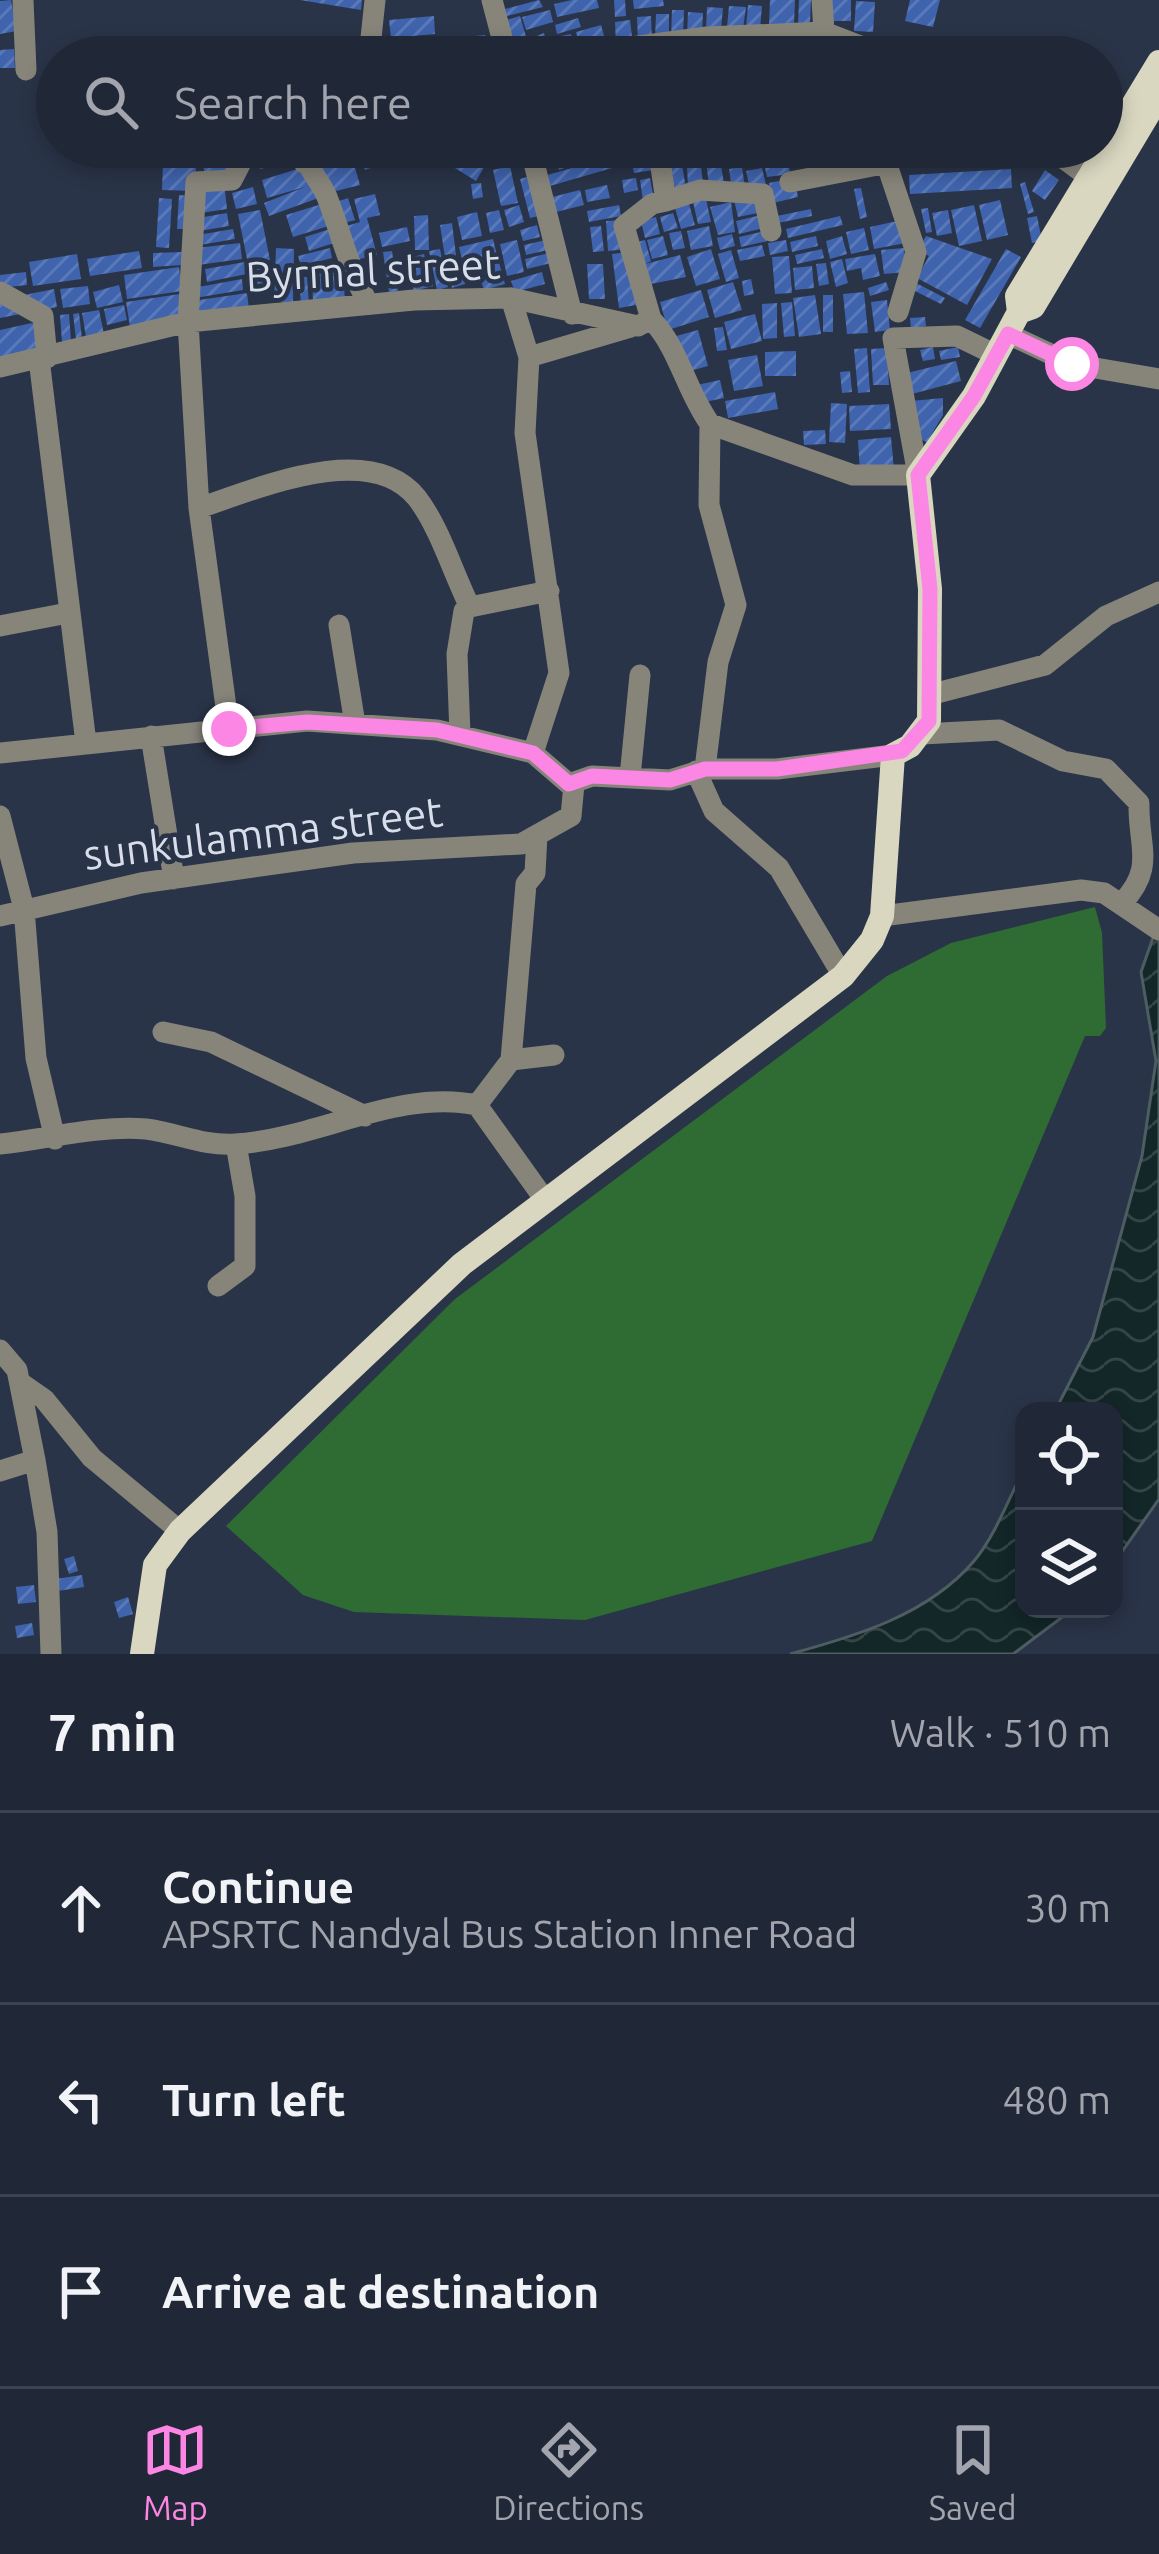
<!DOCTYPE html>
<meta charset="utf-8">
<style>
body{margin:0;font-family:Ubuntu,sans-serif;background:#282f3e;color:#f1f3f6}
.controls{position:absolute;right:36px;bottom:36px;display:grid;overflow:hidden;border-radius:24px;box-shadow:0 6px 18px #0003}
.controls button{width:108px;height:108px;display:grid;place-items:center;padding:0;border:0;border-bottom:3px solid #3d4451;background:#202736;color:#f1f3f6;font:60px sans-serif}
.stop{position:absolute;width:36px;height:36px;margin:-27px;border:9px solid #fc86e3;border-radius:50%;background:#fff}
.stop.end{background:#fc86e3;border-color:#fff;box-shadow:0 3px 12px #0008}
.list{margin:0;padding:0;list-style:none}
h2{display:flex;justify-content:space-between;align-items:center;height:156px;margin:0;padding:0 48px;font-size:51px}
h2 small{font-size:39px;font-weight:400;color:#a2a5ad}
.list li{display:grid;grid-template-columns:78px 1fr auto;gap:36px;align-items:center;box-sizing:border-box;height:192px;padding:0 48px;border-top:3px solid #3d4451}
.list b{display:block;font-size:45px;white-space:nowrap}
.list p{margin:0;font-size:39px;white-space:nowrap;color:#a2a5ad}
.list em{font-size:39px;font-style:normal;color:#a2a5ad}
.icon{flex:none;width:66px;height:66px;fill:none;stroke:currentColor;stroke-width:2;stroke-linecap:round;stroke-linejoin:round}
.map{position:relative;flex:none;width:1159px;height:1654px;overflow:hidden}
.search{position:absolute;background:#202736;box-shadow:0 6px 18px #0003;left:36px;right:36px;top:36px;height:132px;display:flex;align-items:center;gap:30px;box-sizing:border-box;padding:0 42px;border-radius:66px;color:#a2a5ad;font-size:45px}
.sheet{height:732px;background:#202736}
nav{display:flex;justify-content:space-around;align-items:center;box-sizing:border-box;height:168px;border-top:3px solid #3d4451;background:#202736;font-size:33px;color:#a2a5ad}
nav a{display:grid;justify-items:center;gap:6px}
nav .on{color:#fc86e3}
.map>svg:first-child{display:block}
</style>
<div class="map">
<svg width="1159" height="1654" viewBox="0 0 1159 1654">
<defs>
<pattern id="water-waves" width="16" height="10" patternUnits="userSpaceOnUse" patternTransform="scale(3)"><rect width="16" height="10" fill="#132628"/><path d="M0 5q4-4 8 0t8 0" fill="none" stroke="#354547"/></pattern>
<pattern id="building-hatch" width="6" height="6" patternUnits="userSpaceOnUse" patternTransform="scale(3)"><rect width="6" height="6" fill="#3f63ad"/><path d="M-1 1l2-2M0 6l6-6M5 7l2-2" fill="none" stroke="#5a79b8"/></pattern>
</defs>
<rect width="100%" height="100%" fill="#2a3448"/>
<!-- green -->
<path fill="#2e6c33" d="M1095,907L1102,933L1106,1028L1100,1036H1085L872,1541L585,1620L354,1612L303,1595L226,1526L455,1299L887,976L951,943Z"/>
<!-- water -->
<path fill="url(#water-waves)" stroke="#4e5d62" stroke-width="3" d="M1159,921V1499L1114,1563V1411H1055L1093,1337L1142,1156L1156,1061L1141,972Z
M1024,1469V1609H1073L1013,1654H790C856,1636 928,1615 974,1561C995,1536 1009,1498 1024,1469Z"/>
<!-- building -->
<path fill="url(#building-hatch)" d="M11,0L17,31L0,34V1Z
M300,0H362L361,10Z
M539,0L543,7L503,17L501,10Z
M572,0H597L599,8L557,17L554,4Z
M614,0H625L626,16L615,17Z
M633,0H663L664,6L634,9Z
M770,0H795L794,25H769Z
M799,0H811L810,24H798Z
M827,0H851V21H827Z
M910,0H940L933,27L905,21Z
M856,1L875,2L873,32L854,31Z
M748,5L762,6L760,29L746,28Z
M729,6L746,7L743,29L727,27Z
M707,7L723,8L721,29L706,28Z
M550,10L553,22L526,30L522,17Z
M672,10H684L683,38L671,37Z
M688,12L703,13L702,35L687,34Z
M656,14H669V39H655Z
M434,16L435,34L391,38L389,20Z
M520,16L527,40L544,33L549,53L514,57L503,21Z
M651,16L652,41L638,42L637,17Z
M578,18L581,27L557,34L555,25Z
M630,20L633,45L616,46L615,22Z
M601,25L607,46L582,53L576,32Z
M571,34L575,53L554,57L550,38Z
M485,35L487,57H416L415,42Z
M866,36L867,57H833V37Z
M897,36L919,38L917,57L895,56Z
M817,38L821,57H783L781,44Z
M407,40L409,57H390L388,42Z
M707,42L709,54L729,51L730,57H678L676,47Z
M929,42L949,48L947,57L925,55Z
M777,43L778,57H752L751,46Z
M14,49L15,68H0V50Z
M163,147H211L210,159L163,156Z
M256,147H298L301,158L260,169Z
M349,147L360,185L328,193L317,156Z
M357,147H407L409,154L365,170Z
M432,147L436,162L417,167L412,151Z
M461,147L493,152L476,181L450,165Z
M589,147H640V148L617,155L616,149L559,170L555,157Z
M686,147H710L712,156L689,162Z
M824,147L829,171L817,173L812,150Z
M891,147H910L909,161L890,160Z
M679,148L686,188L675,189L668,150Z
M743,149L744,162L728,164L727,150Z
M651,150L654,170L634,173L630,154Z
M789,150L790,160L749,167L747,157Z
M609,158L612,168L550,186L547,175Z
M229,160L231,176L205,179L203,163Z
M720,160L724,183L709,185L706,162Z
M163,162L196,163L195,191L162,190Z
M701,165L703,186L688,188L687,166Z
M789,165L790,174L767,177L765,168Z
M510,166L518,203L501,206L493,170Z
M304,167L321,197L269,216L264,203L305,187L267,198L262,180Z
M742,167L745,188L732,190L729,169Z
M762,168L767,189L751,193L746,171Z
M1011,169L1012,188L910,194L909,175Z
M1045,170L1059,180L1045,200L1032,191Z
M538,174L548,214L530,218L520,179Z
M636,178L638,190L624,193L622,180Z
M650,178L654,200L643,201L640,180Z
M794,178L798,197L773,203L769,183Z
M224,182L227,209L201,213L198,185Z
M1025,182L1034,212L1028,214L1020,184Z
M481,183L483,197L473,199L471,184Z
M607,185L610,198L587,202L585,190Z
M253,187L257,204L236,209L232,193Z
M861,188L867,217L860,219L854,189Z
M580,190L584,205L556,212L552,197Z
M375,194L380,215L367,218L377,255L351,261L343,227L360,222L354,199Z
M179,195L191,196L189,229H177Z
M760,195L763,212L738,217L734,200Z
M159,198L172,199L169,248L156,247Z
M348,198L355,220L338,225L331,204Z
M706,199L711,222L698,224L693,202Z
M1000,200L1008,235L987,240L979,205Z
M731,202L735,232L718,235L710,207Z
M325,203L332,225L293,237L286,215Z
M689,204L695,225L681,229L675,208Z
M519,205L524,222L509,227L504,210Z
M619,205L621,216L589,222L587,211Z
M974,205L982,241L959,246L951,210Z
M928,208L932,232L926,233L921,209Z
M811,209L812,216L773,224L772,217Z
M260,210L270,260L248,264L238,214Z
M499,210L504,230L490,233L486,213Z
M948,210L952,233L937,236L932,213Z
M477,212L482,236L462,240L457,217Z
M227,213L229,226L200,231L198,218Z
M673,213L678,228L664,232L660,217Z
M428,215L429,250H415L414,216Z
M761,215L764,228L739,234L736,221Z
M840,216L843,225L788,238L786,229Z
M1037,216L1042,241L1032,243L1027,218Z
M656,217L660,234L645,238L641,221Z
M624,220L626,249L608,251L606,221Z
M902,220L906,243L874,249L870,227Z
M452,223L457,263L446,264L440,225Z
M537,225L540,237L523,241L520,230Z
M601,226L604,251L593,252L590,227Z
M709,226L713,246L691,250L687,231Z
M407,227L410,241L382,247L379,233Z
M864,228L869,250L851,254L846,232Z
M233,229L235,239L200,245L198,235Z
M330,229L334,243L309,251L305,237Z
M681,231L685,248L673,250L669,233Z
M765,231L767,241L741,247L739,237Z
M732,234L735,246L720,250L717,238Z
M663,236L668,255L652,259L647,240Z
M816,236L818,246L792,252L790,242Z
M842,236L847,254L830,259L826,241Z
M926,236L992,259L967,305L917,278L929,256L918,250Z
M493,239L497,255L463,263L459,247Z
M517,240L524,272L507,276L500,244Z
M546,240L548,250L526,255L524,245Z
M645,240L651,261L645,264L680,255L686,277L646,285L634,243Z
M786,240L788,251L770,255L768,243Z
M240,243L242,259L198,265L196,248Z
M762,245L765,256L740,261L737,250Z
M276,248L294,249L293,302H274Z
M330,248L332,258L301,266L298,256Z
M904,248L906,272L884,274L881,250Z
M440,249L448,287L437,290L429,251Z
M711,249L720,279L696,286L687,257Z
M822,249L824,258L797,264L795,255Z
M1006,249L1021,257L980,328L965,320Z
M731,250L739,278L726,282L718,254Z
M139,251L142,268L90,276L87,259Z
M392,251L398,291L389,292L383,252Z
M182,252V265L153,267V253Z
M629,252L636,305L619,308L612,254Z
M549,253L551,263L527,269L525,259Z
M77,254L81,279L33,286L29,262Z
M424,254L433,286L414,291L405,259Z
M875,254L880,276L863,280L861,268L847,271L845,259Z
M789,256L792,293L775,294L772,257Z
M498,259L505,284L484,290L476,266Z
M842,259L848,283L836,287L830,262Z
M245,262L247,274L207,282L205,269Z
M826,263L829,284L819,286L816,264Z
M587,264H603L605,299H589Z
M461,266L465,284L452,288L448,269Z
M812,266L814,288L795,290L793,268Z
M179,267L182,291L127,299L124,275Z
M267,268L268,289L254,290L252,269Z
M26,272L27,285L0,288V275Z
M343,272L345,301L313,303L312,274Z
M542,272L545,284L515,292L511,281Z
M299,277H307L309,304H301Z
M242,279L243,290L195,298L193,288Z
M751,279L754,294L744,296L742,281Z
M733,282L742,310L715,318L707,290Z
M886,282L889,290L870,296L868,288Z
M916,283L945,298L941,304L913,290Z
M119,285L123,302L97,308L93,292Z
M88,286L90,304L63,308L60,289Z
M54,289L57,307L0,318V300Z
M701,290L709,317L668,330L660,302Z
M864,292L868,333L847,334L843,294Z
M247,293L249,309L195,317L192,301Z
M180,294L183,320L130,327L126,302Z
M815,295L821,334L799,337L793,298Z
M823,295H833V332H823Z
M887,300L890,330L875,332L871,302Z
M792,302L795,336L784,337L781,303Z
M777,303V338L763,339L762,304Z
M124,305L127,320L107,325L104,309Z
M99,310L104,334L86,337L82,313Z
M79,313L82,338L76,339L73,314Z
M69,314L71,341L62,342L60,315Z
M755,314L762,341L731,349L724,322Z
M925,317L926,326L911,328L910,318Z
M41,321L47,349L0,359V330Z
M723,327L727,350L717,351L714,328Z
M698,330L708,366L679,374L669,338Z
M933,347L935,359L923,361L920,350Z
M958,347L960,357L941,360L939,351Z
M867,348L870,392L858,393L854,349Z
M887,348L889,385H873L871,349Z
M796,351V376H765V352Z
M757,355L763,386L734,391L728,360Z
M956,361L961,381L912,394L907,373Z
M850,371L852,392L842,393L840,372Z
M720,380L724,398L695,404L692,386Z
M775,392L778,409L728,418L725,401Z
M943,398V415L927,442L917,438L911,401Z
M831,403L847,404L845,443L829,442Z
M889,404L891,429L850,431L849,406Z
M825,430L826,444L804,445L803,431Z
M891,437L894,470L860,472L858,440Z
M74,1556L78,1571L69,1574L64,1559Z
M82,1575L84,1587L51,1592L49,1580Z
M34,1585L36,1602L18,1604L16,1587Z
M128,1597L133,1614L119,1618L114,1602Z
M32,1623L34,1635L17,1638L15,1626Z"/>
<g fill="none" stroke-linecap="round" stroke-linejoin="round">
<!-- minor -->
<path stroke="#87857a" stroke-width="21" d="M23,0L26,70
M492,0L507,57
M824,32L889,57
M369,57L375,0
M556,57L707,37L824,32L822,0
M301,147C305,167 320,179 327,197C342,236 348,265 368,304
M530,147L572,314
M881,147L916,252L898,312
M1023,147L1063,158L1101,186
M304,163L339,147
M790,182L888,163
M666,201L700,190L763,194L771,231
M0,292L43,316L47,358
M511,298L529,357L525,433L559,673L533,753
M651,319L624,226L652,204L666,201L658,147
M1008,334L1072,364L1159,379
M529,357L631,327
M39,359L86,743
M0,367L188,322L196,182L232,180L249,147
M710,424L853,475H918L893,338L957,336L996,355
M199,508C257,489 370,439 417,498C440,528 453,573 470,607
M470,607L549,591
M339,625L355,724
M0,626L68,613
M929,695L1045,665L1106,616L1159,592
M229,729L199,508L188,322L414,300L511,298L638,326L651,319C679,348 686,391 710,424
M922,734L999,730L1063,761L1106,769L1139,803C1138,847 1156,867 1122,903
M460,735L457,654L464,611L470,607
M151,736L174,879
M0,753L307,721L437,730L533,753L569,784L592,776L670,780L705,769H777L893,755
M705,769L718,662L736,605L709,505L710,424
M696,771L714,811L779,868L843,976
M630,777L640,675
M0,816L24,909L36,1058L55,1139
M0,916L141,883L353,853L521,844L571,816L574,784
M882,916L1081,890L1104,893L1159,930
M163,1032L211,1042L365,1116
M511,1060L526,884L535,873L537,835
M477,1105L511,1060L554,1055
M0,1144C48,1139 98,1125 146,1129C178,1133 202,1146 235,1144C314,1140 399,1088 477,1105L545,1200
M218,1286L245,1266V1196L236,1144
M0,1350L17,1370L35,1460L47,1532L51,1654
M21,1383L44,1399L92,1458L180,1531
M0,1471L35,1460"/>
<!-- major -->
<path stroke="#d9d7bf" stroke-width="24" d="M1019,312L1017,296L1159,62
M142,1654L155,1565L180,1531L462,1264L843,976L872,940L882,916L893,755L910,746L929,721L930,589L918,475L974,396L1019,312L1033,307L1159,96"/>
</g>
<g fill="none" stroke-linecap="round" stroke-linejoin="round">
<!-- route -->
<path stroke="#fc86e3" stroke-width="15" d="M229,729L307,722L437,730L533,753L569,784L592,776L670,780L705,769H777L902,751L929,721L930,589L918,475L974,396L1008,334L1072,364"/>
</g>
<g text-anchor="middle" stroke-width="9" stroke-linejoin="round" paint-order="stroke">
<!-- street labels -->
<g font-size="42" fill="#d7deea" stroke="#2a3448">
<text transform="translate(373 270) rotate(-3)" y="15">Byrmal street</text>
<text transform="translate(263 833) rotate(-7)" y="15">sunkulamma street</text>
</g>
</g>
</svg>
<div class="controls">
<button><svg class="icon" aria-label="locate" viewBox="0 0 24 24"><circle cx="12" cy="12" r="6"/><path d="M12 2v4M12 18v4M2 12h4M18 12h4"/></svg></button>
<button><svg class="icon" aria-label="layers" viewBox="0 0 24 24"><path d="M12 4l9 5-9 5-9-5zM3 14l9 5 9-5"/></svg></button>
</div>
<div class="stop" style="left:1072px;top:364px"></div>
<div class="stop end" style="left:229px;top:729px"></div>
<div class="search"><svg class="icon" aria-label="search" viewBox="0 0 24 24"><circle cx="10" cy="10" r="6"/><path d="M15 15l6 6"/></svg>Search here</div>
</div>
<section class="sheet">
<h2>7 min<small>Walk · 510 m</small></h2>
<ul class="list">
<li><svg class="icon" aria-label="ahead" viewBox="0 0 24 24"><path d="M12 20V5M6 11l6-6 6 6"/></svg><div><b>Continue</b><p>APSRTC Nandyal Bus Station Inner Road</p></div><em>30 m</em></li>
<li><svg class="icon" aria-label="left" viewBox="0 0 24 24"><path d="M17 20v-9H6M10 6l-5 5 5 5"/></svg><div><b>Turn left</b></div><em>480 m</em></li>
<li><svg class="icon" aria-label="arrive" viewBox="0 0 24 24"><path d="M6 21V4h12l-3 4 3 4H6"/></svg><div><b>Arrive at destination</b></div></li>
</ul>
</section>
<nav>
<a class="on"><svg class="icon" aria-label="map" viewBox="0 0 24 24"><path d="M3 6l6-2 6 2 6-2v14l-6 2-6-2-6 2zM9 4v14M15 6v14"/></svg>Map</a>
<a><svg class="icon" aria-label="directions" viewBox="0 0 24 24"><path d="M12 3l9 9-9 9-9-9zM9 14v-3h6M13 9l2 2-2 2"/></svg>Directions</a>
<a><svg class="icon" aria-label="saved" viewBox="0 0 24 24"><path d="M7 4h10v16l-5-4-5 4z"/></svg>Saved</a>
</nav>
